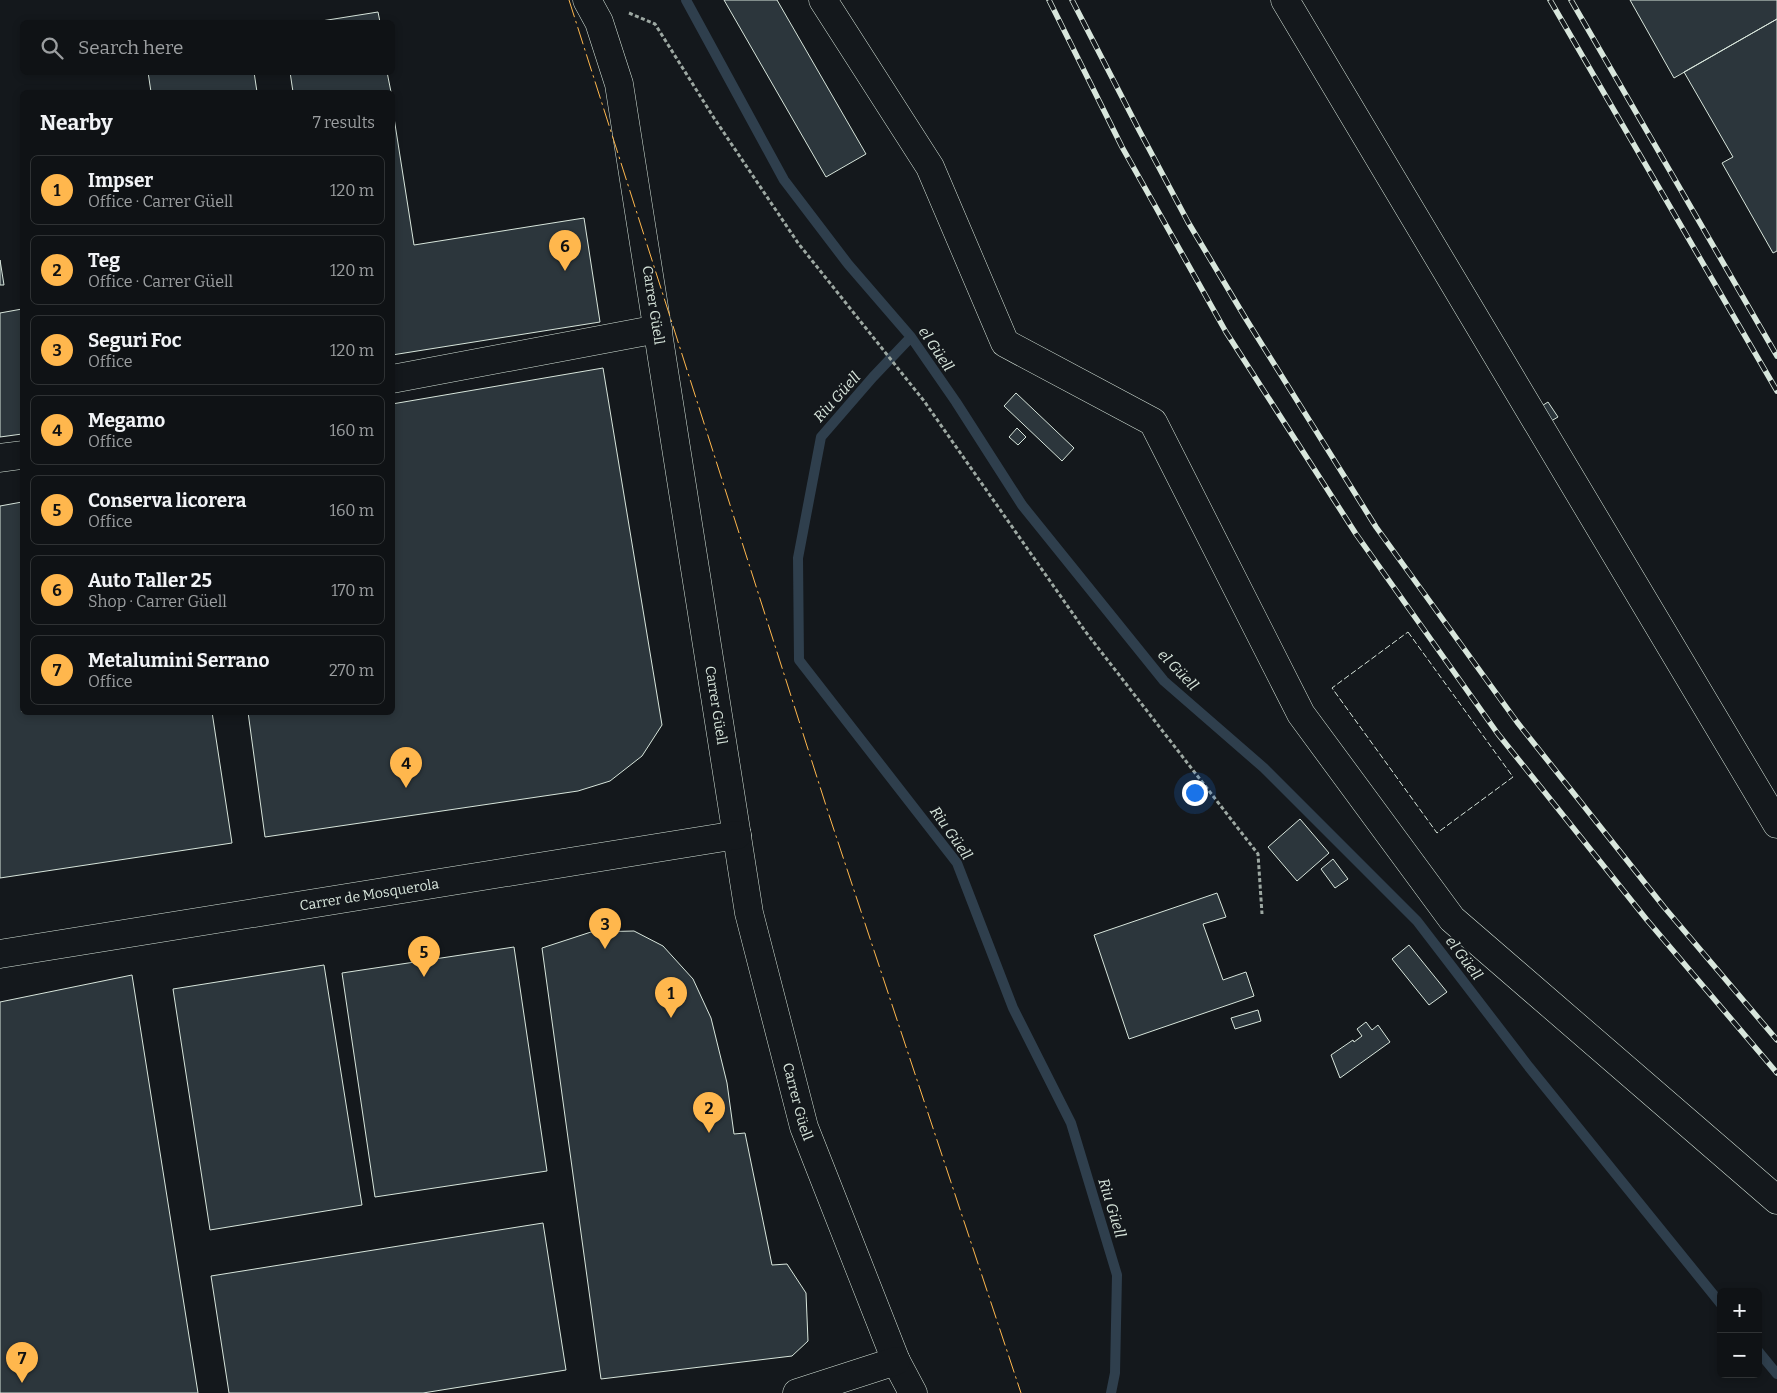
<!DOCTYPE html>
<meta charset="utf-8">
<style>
body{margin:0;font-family:Bitter,serif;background:#1d2022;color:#f1f3f6}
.controls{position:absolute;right:15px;bottom:15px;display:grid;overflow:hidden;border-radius:8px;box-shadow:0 2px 8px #0003}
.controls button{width:45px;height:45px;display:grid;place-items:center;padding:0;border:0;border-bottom:1px solid #2f3234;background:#0f1215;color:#f1f3f6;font:25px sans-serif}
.you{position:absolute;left:1194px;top:792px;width:18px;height:18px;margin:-12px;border:4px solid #fff;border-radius:50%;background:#1a73e8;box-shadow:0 0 0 8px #1a73e833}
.badge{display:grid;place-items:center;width:32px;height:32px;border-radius:50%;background:#ffb74d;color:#111;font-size:16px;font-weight:700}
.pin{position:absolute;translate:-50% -41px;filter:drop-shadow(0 1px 2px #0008)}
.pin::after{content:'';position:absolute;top:26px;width:18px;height:15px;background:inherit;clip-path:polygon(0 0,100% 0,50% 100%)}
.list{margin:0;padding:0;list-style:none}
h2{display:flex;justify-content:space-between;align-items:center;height:65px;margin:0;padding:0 20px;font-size:21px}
h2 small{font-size:16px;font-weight:400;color:#9b9ea0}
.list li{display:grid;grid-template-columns:32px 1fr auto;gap:15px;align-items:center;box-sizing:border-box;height:70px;margin:0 10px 10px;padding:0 10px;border:1px solid #2f3234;border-radius:8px}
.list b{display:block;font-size:19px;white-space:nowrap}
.list p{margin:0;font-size:16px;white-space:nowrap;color:#9b9ea0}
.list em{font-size:16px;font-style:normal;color:#9b9ea0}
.icon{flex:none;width:28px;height:28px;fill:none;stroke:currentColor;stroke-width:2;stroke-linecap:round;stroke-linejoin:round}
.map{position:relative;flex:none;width:1777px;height:1393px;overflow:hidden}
.search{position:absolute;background:#0f1215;box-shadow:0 2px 8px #0003;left:20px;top:20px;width:375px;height:55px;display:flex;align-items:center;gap:12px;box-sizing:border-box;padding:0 18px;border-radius:8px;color:#9b9ea0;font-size:19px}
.panel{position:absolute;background:#0f1215;box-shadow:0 2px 8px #0003;left:20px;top:90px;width:375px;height:625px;border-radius:8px}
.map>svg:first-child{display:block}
</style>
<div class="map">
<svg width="1777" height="1393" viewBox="0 0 1777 1393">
<rect width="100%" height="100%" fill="#14181c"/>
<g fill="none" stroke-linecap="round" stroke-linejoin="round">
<!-- stream -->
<path stroke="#2f3f4d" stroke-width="10" d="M686,0L784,180L848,264L911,337L956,402L1022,505L1164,681L1264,768L1417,921L1529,1067L1721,1304
M911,337L873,377L821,437L798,558L799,660L957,863L1013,1008L1071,1123L1117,1275L1115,1373L1111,1393
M1758,1351L1777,1374"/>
</g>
<!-- building -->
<path fill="#2c363c" stroke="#d8e6dc" d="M724,0H777L866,154L826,177Z
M1630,0H1777V19L1674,78Z
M378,12L380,22H315Z
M1777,19V251L1773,253L1722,163L1733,157L1684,72Z
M148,72H254L257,92H151Z
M290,72H387L391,92H293Z
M392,105L414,245L584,218L600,322L392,355Z
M0,260L4,285H0Z
M22,309V434L0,437V313Z
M603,368L662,725L642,756L610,781L578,791L265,837L248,712H392V404Z
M1016,393L1074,448L1062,461L1004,406Z
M1548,402L1558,417L1546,424L1537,409Z
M1017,428L1026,437L1018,445L1009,437Z
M22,502V712H212L232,843L0,878V506Z
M1300,819L1329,853L1297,881L1268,847Z
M1333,859L1348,879L1335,888L1321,869Z
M1217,893L1226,917L1203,924L1223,980L1246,972L1254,996L1129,1039L1094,935Z
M634,931L663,946L693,979L711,1018L727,1083L734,1134L745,1133L772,1265L787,1264L806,1293L808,1341L792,1356L601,1379L542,948L591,932Z
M1409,945L1447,992L1429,1005L1392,959Z
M514,947L547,1171L375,1197L342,973Z
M324,965L362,1205L210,1230L173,989Z
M132,975L198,1393H0V1002Z
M1258,1010L1261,1021L1235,1029L1231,1018Z
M1366,1022L1372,1030L1378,1025L1390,1042L1340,1078L1331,1055L1353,1040L1354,1042L1362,1036L1357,1029Z
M543,1223L566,1370L423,1393H229L211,1276Z"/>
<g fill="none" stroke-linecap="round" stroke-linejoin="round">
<!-- minor casing -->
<g stroke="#d8e6dc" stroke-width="29">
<g id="minor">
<path id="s1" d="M587,0L599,22L619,84L749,913L804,1127L896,1361L913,1393"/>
<path d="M823,0L930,167L1005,343L1153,422L1301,714L1452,919L1777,1200"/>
<path d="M1285,0L1777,824"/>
<path d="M392,379L658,329"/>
<path d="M0,458L22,455"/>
<path id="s2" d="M0,954L737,835"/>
<path d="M797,1393L896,1361"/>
</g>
</g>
<!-- path -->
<path stroke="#9da8a2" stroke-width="3" stroke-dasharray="4 2.5" stroke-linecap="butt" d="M629,13L655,24L714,118L798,243L924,401L1085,631L1258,854L1262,914"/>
<!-- minor -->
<use href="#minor" stroke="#14181c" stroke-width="28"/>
<!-- rail casing -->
<g stroke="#d8e6dc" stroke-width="5.5">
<path id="rail" d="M1049,0L1122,147L1226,332L1356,534L1498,734L1647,920L1777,1073
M1072,0L1139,130L1188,222L1246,319L1376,527L1517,722L1664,907L1777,1040
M1550,0L1777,391
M1571,0L1777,356"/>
</g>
<!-- rail -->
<use href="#rail" stroke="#14181c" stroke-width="4" stroke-dasharray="11" stroke-linecap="butt"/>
<!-- fence -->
<path stroke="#d8e6dc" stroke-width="1" stroke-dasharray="6 2.5" stroke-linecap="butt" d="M1408,632L1513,777L1437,833L1332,688Z"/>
<!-- power -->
<path stroke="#ffb74d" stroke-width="1" stroke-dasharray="18 4 2.5 4" stroke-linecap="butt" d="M569,0L829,815L1021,1393"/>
</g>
<g text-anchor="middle" stroke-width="4" stroke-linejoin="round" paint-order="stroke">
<!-- street labels -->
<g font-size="14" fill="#d8e6dc" stroke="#14181c">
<text dy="5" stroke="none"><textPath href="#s1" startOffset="314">Carrer Güell</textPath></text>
<text dy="5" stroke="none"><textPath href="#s1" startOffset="719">Carrer Güell</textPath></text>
<text dy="5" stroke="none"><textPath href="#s2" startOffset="374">Carrer de Mosquerola</textPath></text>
<text dy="5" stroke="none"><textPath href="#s1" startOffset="1124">Carrer Güell</textPath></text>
</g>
<!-- water labels -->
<g font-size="15" font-style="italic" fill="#d8e6dc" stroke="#14181c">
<text transform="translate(936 349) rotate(56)" y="5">el Güell</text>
<text transform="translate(837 397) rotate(-48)" y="5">Riu Güell</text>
<text transform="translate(1178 670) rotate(46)" y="5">el Güell</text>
<text transform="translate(951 833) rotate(55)" y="5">Riu Güell</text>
<text transform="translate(1464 958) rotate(53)" y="5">el Güell</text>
<text transform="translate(1112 1208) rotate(73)" y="5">Riu Güell</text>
</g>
</g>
</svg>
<div class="controls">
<button>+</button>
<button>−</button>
</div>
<div class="you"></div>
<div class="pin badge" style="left:671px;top:1018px">1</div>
<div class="pin badge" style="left:709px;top:1133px">2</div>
<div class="pin badge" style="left:605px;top:949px">3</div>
<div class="pin badge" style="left:406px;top:788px">4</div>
<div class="pin badge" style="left:424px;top:977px">5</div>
<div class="pin badge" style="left:565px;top:271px">6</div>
<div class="pin badge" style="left:22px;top:1383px">7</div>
<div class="search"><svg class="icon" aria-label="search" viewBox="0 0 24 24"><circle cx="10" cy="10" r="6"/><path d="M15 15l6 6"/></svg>Search here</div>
<section class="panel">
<h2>Nearby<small>7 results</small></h2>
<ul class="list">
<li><span class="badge">1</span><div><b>Impser</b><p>Office · Carrer Güell</p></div><em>120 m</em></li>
<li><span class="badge">2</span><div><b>Teg</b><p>Office · Carrer Güell</p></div><em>120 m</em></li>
<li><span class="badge">3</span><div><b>Seguri Foc</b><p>Office</p></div><em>120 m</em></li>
<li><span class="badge">4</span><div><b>Megamo</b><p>Office</p></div><em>160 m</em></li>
<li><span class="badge">5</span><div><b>Conserva licorera</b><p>Office</p></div><em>160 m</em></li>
<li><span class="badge">6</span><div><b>Auto Taller 25</b><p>Shop · Carrer Güell</p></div><em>170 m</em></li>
<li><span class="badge">7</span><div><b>Metalumini Serrano</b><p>Office</p></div><em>270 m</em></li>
</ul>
</section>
</div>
